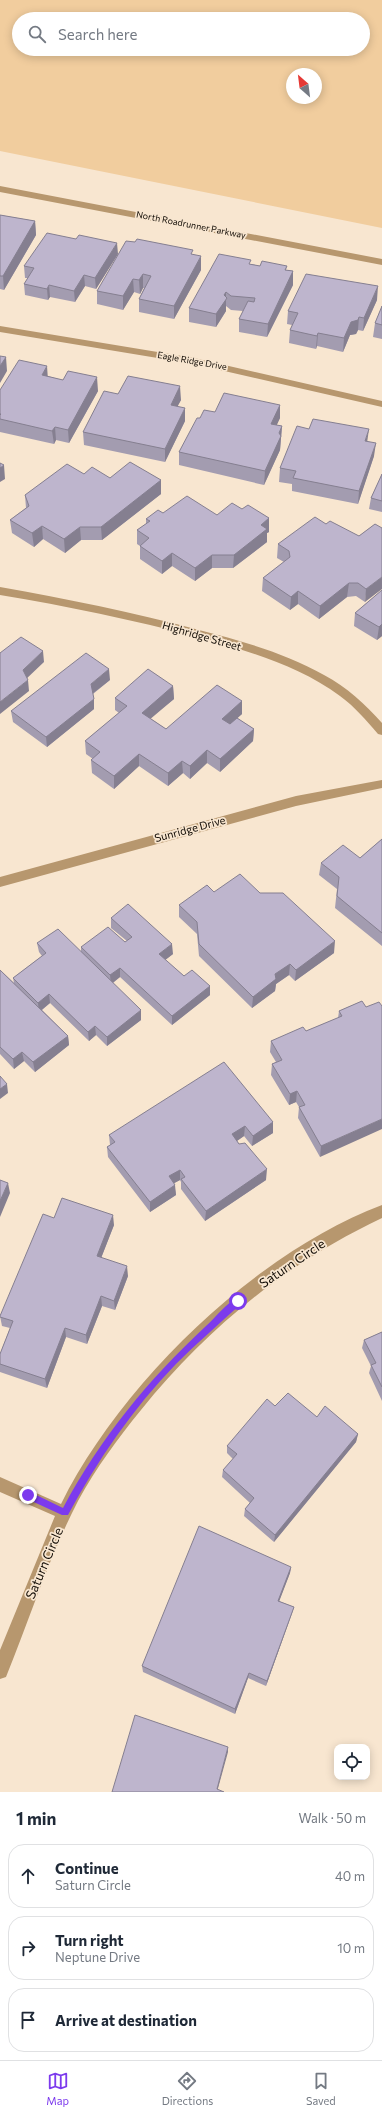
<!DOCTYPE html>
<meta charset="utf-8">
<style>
body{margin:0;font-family:Commissioner,sans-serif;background:#f2f2f3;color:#1f2937}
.controls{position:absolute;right:12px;bottom:12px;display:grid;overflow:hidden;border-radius:8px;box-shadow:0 2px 10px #0003}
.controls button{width:36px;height:36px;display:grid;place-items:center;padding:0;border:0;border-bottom:1px solid #e0e1e3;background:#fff;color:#1f2937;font:20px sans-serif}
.compass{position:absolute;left:286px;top:68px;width:36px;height:36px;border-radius:50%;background:#fff;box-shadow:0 2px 10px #0003;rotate:332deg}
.stop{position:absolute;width:12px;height:12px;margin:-9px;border:3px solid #7c3aed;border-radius:50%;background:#fff}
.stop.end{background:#7c3aed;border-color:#fff;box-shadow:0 1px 4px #0008}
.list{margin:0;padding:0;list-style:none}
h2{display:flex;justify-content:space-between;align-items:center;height:52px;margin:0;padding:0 16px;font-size:17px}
h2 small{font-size:13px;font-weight:400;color:#747a83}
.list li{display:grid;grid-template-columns:26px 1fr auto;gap:12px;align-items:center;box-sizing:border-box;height:64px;margin:0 8px 8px;padding:0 8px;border:1px solid #e0e1e3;border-radius:16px}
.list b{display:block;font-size:15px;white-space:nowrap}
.list p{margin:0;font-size:13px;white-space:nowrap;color:#747a83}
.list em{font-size:13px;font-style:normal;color:#747a83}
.icon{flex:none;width:22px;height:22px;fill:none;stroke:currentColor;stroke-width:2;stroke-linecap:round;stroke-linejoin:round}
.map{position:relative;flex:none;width:382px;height:1792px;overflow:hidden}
.search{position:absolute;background:#fff;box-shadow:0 2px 10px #0003;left:12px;right:12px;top:12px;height:44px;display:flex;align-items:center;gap:10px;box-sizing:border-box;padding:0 14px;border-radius:22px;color:#747a83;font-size:15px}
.sheet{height:268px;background:#fff}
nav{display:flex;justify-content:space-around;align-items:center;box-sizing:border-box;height:56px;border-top:1px solid #e0e1e3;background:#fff;font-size:11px;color:#747a83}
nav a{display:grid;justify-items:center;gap:2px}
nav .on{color:#7c3aed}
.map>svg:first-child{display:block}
</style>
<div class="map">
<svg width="382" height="1792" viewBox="0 0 382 1792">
<rect width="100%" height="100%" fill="#f8e6d0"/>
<!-- green -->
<path fill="#f1cd9e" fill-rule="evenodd" d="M0,0H382V228L0,151ZM19,19H363V49H19ZM292,74H316V98H292Z"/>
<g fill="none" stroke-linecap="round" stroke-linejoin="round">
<!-- minor -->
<path fill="#b7976e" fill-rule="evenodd" d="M0,186L382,259V265L0,192Z
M0,326L194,358L382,401V407L194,364L0,332Z
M0,587C67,599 133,612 199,630C242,641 285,653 324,675C347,687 365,704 382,723V735L378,734C366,720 355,707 340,696C298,665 247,651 198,637C133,620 67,606 0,595Z
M382,780V788L296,806L0,887V877L296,796Z
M382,1205V1218C287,1263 207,1328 141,1410C118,1438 96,1468 78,1501C49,1557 30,1618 6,1677L0,1679V1650L55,1516L0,1492V1477L61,1504C121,1383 255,1253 382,1205Z"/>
</g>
<!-- wall -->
<path fill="#a39cb0" d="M0,215L35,221L36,235L4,290L0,289Z
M118,254L96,289L85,286L75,302L50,297L48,300L25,295L24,284L28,278H25L24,266Z
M193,255L201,270L174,319L139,312V299L144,288H143L140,294L134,292L123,310L97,304V291Z
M251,264L260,266H287L286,270L293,271V285L267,337L239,332V319L243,311L231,310L226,306V311L216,327L189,322V308Z
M377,300L363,331L358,330L356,334L350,335L343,352L317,346L316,349L289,343L290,330L292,325L287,324L288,311Z
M382,306V339L373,337L375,323Z
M48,376L98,391L69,443L56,440L54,444L0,432V390Z
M118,394L181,400L177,406L185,421L165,462L84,445L83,432Z
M280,405V418L276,425L282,426L280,450L264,485L179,465V452L200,418L215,412Z
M368,441L374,456L358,504L292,491V484L279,482L280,468Z
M84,474L110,478L161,480V494L102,540H81L65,553L43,539L34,547L12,533L10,520L26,508L25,495Z
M382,474V512L369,509L371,498Z
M242,509L269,518V532L267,533V542L233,568H212L195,581L172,566L162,574L140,559V546L137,544V530L146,524V519L163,513L217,515Z
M326,524L359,536L375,524L365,602L356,596L347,597L319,619L298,604L290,610L262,591L263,578L284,562L277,558L278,544Z
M382,590V636L377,640L354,626L355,613Z
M110,680L93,694L94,709L47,747L13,722L11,711Z
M173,686L174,699L150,718L166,729L242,701V714L237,718L254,729L253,741L220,772L207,763L190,779L183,773L168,786L139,766L114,789L92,773L91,760L93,759L86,754L85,741L119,713L115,710V698Z
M382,839V946L335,908L337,889L319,875L321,863L360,858Z
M214,892L260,893L334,953L295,981L289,975L276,984L275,991L252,1008L199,956L197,934L179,917V905Z
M111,918L173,954L165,960L184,976L210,986V995L172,1025L120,977L113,983L141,1020L107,1046L96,1035L89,1041L50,1003L42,1010L68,1036L69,1045L35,1072L24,1061L14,1069L0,1054V970L14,983L13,978L42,956L39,952L37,943L81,952V947L125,942L127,941L111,928Z
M362,1001L320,1157L298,1118L299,1107L296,1102L289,1105L271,1075L272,1064L276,1062L270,1052L271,1041L306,1031L338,1018L339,1011Z
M273,1122V1133L252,1146L244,1136L237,1141L266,1180L205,1221L181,1189V1182L180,1180L174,1183L176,1195L150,1212L108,1157L107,1147L110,1145L109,1135Z
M54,1218L114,1225L101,1258L128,1276L115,1310L102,1306L87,1344L66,1337L47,1388L0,1372V1354L10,1328L2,1326L0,1316Z
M382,1332V1401L369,1373L371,1366L362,1348L364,1340Z
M275,1406L317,1417L358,1434L356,1442L274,1542L244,1516L245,1509L250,1503L222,1477L223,1470L233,1459L227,1453V1446Z
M291,1567L290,1573L279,1601L294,1607L292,1613L266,1686L248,1678L235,1714L143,1672L142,1666Z"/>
<!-- shaded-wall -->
<path fill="#857f90" d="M35,221L36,235L4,290L3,276Z
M117,243L118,254L96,289L95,278Z
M201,256V270L174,319V306Z
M293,271V285L267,337L268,324Z
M143,274V288L140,294L139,280Z
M84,275L85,286L75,302L74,291Z
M133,279L134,292L123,310V296Z
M49,285L50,297L48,300L47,289Z
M378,286L377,300L363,331L364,318Z
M226,292V311L216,327V314L224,295Z
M359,317L358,330L356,334L350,335L343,352L344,338L351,322Z
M318,333L317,346L316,349L317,336Z
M6,357L7,371L0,383V366Z
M47,366L48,380L42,375Z
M97,377L98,391L69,443L68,430Z
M180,386L181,400L171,419V405Z
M280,405V418L271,438V424Z
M185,408V421L165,462V449Z
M282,426L280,450L264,485L265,471Z
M55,427L56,440L54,444L52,431Z
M369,429L367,443L365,441Z
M376,443L374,456L358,504L359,491Z
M4,465L5,479L0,482V468Z
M161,480V494L102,540L101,527Z
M269,518V532L267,533V542L233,568L234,555L261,525Z
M42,526L43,539L34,547L32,533Z
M80,527L81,540L65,553L64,539Z
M172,553V566L162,574V561Z
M212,555V568L195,581V568Z
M382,577V589L365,602L366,589Z
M349,583L347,597L319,619L320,606Z
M298,591V604L290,610L291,597Z
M382,624V636L377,640L379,627Z
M43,651L44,662L24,681L23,670Z
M109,669L110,680L92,694L91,684Z
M28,680L29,691L0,714V702Z
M173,686L174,699L142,726V713Z
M94,699V709L47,747L46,737Z
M242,701V714L222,732V719Z
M254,729L253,741L220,772V759Z
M207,750V763L190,779V766Z
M139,754V766L114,789V776Z
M182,761L183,773L168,786V773Z
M335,941L334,953L295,981L296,970Z
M172,944L173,954L160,964L159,954Z
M290,964L289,975L276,984L275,991L252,1008L253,997L275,974Z
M120,968V977L111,984L110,975Z
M210,986V995L172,1025V1016Z
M49,994L50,1003L39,1012L38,1003Z
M141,1010V1020L107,1046V1037Z
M95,1026L96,1035L89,1041L88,1032Z
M68,1036L69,1045L35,1072L33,1062Z
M22,1052L24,1061L14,1069L13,1059Z
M7,1084L8,1093L0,1099V1089Z
M297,1091L296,1102L289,1105L290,1094Z
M382,1119V1129L320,1157L321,1146Z
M273,1122V1133L252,1146L253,1136Z
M245,1126L244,1136L231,1145L232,1134Z
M267,1169L266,1180L205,1221L206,1211Z
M180,1170V1180L169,1186V1176Z
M8,1183L10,1193L0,1217V1201Z
M175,1185L176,1195L150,1212V1202Z
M113,1215L114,1225L98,1266L97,1256Z
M127,1266L128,1276L115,1310L114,1301Z
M101,1296L102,1306L87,1344L86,1335Z
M65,1328L66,1337L47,1388L45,1379Z
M358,1434L356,1442L274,1542L275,1535Z
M291,1567L290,1573L277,1607L278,1601Z
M294,1607L292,1613L266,1686L267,1681Z
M249,1673L248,1678L235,1714V1709Z
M228,1747V1752L217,1792V1789Z"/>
<!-- building -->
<path fill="#beb5cd" stroke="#857f90" d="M0,215L35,221L3,276H0Z
M47,233L76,239L79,235L117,243L95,278L84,275L74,291L49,285L47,289L24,284L34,268L24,266Z
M137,239L193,250L191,254L201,256L174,306L139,299L151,276L143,274L139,280L133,279L123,296L97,291L126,241L135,242Z
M219,254L251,260L249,264L260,266L262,261L287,266L285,270L293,271L268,324L239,319L248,301L254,302L255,298L231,296L226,292L224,295L227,298L216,314L189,308Z
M306,274L378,286L364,318L359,317L358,320L351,322L344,338L318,333L317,336L290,330L298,313L288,311Z
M382,306V325L375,323Z
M0,356L6,357L0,366Z
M19,360L47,366L42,375L63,380L68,371L97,377L68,430L55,427L52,431L0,419V415L1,414H0V390Z
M128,376L180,386L171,405L185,408L165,449L83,432L104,391L118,394Z
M224,393L280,405L271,424L282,426L279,433L281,436L265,471L179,452L197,418H200L204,410L215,412Z
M313,419L369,429L365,441L376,443L359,491L293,478L296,471L280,468L297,426L309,429Z
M130,462L161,480L101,527H80L64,539L42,526L32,533L10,520L29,506L25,495L67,464L84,474L92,467L110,478Z
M0,463L4,465L0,468Z
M382,474V501L371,498Z
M187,496L217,515L232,503L242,509L248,505L269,518L261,525L267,529L234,555H212L195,568L172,553L162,561L140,546L149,538L137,530L150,521L146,519L158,510L163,513Z
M315,517L326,524L330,521L359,536L375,524L382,528V577L366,589L358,583H349L320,606L298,591L291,597L263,578L290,557L289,551L278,544Z
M382,590V624L379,627L355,613Z
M21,637L43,651L23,670L28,680L0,702V653Z
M86,653L109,669L91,684L94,699L46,737L11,711Z
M148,669L173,686L142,713L166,729L217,685L242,701L222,719L230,724L237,718L254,729L220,759L207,750L190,766L182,761L168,773L139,754L114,776L91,760L100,752L85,741L127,706L115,698Z
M382,839V933L337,896L339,877L321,863L343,845L360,858Z
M240,874L260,893H283L335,941L296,970L290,964L275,974L276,979L253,997L199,944L197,922L179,905L207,885L214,892Z
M128,904L172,944L159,954L184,976L192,970L210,986L172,1016L120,968L110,975L81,947L108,927L125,942L132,937L111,918Z
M58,929L141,1010L107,1037L95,1026L88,1032L49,994L38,1003L13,978L46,953L37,943Z
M0,970L68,1036L33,1062L22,1052L13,1059L0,1047Z
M362,1001L366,1007L379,1002L382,1006V1119L321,1146L299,1107L305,1105L297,1091L290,1094L272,1064L282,1060L271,1041L303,1027L306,1031L342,1016L339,1011Z
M224,1062L273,1122L253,1136L245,1126L232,1134L239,1144L245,1143L267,1169L206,1211L181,1179L185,1177L180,1170L169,1176L175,1185L150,1202L107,1147L115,1142L109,1135Z
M0,1076L7,1084L0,1089Z
M0,1180L8,1183L0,1201Z
M62,1198L113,1215L97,1256L127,1266L114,1301L101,1296L86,1335L65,1328L45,1379L0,1364V1354L13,1321L0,1317V1316L43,1214L54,1218Z
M382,1332V1387L371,1365L376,1363L364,1340Z
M288,1393L317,1417L325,1406L358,1434L275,1535L245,1509L254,1498L223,1470L237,1454L227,1446L267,1399L275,1406Z
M199,1526L291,1567L278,1601L294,1607L267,1681L249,1673L235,1709L142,1666Z
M135,1715L228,1747L217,1789L224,1792H112Z"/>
<!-- route -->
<path fill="#7c3aed" d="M238,1298L241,1299V1304C219,1324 197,1343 176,1364C133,1408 97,1461 68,1515H62L25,1498V1492L28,1491L63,1508C101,1437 148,1380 206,1326C216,1317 227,1302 238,1298Z"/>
<g text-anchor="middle" stroke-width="3.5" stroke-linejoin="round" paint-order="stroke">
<!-- far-street labels -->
<g font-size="9" fill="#120c05" stroke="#f8e6d0">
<text transform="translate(191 225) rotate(11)" y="3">North Roadrunner Parkway</text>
<text transform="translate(192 361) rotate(10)" y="3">Eagle Ridge Drive</text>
</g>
<!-- street labels -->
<g font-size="11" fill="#120c05" stroke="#f8e6d0">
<text transform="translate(202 636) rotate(16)" y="4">Highridge Street</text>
<text transform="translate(190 829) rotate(-15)" y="4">Sunridge Drive</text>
</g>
<!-- near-street labels -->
<g font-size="13" fill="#120c05" stroke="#f8e6d0">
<text transform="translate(292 1263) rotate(-34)" y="5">Saturn Circle</text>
<text transform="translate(44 1563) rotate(-67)" y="5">Saturn Circle</text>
</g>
</g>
</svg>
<div class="controls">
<button><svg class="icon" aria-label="locate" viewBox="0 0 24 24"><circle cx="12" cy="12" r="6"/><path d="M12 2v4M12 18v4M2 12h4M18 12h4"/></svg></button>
</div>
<svg class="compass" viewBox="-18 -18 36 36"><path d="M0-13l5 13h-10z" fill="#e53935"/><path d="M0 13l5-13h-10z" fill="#747a83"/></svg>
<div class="stop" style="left:238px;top:1301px"></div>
<div class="stop end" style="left:28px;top:1495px"></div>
<div class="search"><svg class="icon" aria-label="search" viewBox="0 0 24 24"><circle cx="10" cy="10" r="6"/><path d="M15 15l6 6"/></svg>Search here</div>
</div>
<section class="sheet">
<h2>1 min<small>Walk · 50 m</small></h2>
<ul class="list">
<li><svg class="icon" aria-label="ahead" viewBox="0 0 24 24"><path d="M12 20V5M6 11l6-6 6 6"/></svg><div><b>Continue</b><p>Saturn Circle</p></div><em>40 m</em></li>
<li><svg class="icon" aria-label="right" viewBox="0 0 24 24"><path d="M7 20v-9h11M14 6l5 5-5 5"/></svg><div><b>Turn right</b><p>Neptune Drive</p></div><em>10 m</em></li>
<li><svg class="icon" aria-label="arrive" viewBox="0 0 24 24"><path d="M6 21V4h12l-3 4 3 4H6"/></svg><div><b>Arrive at destination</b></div></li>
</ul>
</section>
<nav>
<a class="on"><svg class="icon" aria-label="map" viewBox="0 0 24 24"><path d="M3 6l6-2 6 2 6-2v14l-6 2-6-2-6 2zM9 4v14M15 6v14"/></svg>Map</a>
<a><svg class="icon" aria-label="directions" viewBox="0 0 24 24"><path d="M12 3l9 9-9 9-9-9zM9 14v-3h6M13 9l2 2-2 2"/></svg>Directions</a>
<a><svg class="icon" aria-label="saved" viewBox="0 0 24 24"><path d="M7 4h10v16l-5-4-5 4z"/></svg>Saved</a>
</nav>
